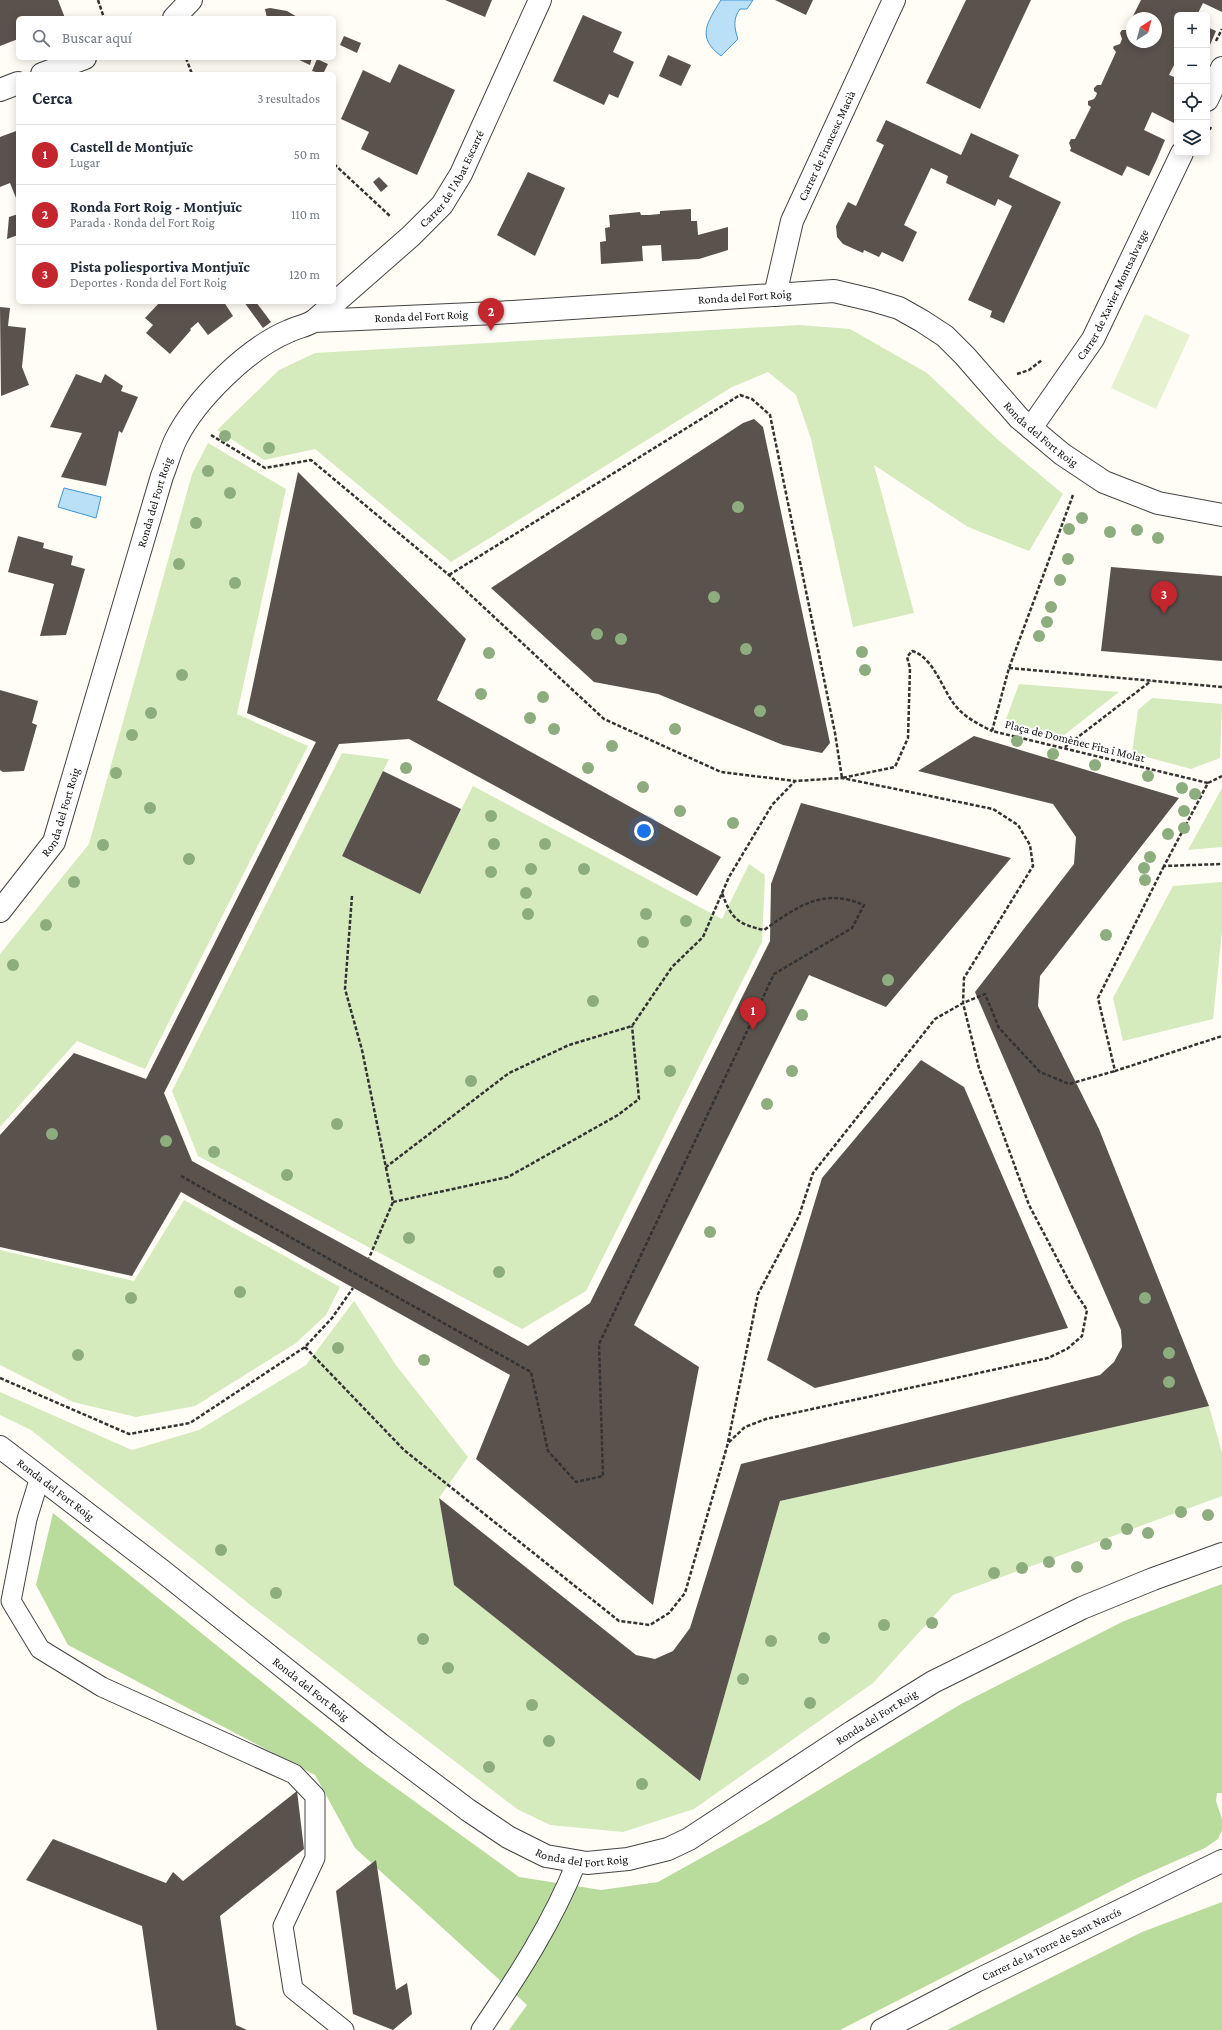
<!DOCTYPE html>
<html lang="es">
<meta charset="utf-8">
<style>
body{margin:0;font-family:"Crimson Pro",serif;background:#f2f2f3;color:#1f2937}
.controls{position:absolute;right:12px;top:12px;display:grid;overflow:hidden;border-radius:6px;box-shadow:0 2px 10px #0003}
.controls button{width:36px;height:36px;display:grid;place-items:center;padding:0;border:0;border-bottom:1px solid #e0e1e3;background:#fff;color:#1f2937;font:20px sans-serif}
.compass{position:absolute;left:1126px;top:12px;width:36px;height:36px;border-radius:50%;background:#fff;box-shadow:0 2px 10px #0003;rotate:36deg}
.you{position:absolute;left:644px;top:831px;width:14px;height:14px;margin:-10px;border:3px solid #fff;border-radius:50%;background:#1a73e8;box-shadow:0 0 0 6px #1a73e833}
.badge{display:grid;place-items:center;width:26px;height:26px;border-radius:50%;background:#c4262e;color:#fff;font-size:13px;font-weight:700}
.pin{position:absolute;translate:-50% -33px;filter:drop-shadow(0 1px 2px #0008)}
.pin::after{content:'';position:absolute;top:21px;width:14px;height:12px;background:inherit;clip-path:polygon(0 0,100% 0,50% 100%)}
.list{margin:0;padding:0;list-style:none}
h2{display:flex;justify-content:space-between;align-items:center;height:52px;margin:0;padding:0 16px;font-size:17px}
h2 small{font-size:13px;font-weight:400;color:#747a83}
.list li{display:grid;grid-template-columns:26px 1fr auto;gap:12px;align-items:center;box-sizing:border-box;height:60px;padding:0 16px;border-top:1px solid #e0e1e3}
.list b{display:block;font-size:15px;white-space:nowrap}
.list p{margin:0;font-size:13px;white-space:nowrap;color:#747a83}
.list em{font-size:13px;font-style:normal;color:#747a83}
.icon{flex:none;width:22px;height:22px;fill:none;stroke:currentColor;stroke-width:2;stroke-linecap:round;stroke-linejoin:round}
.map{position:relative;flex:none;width:1222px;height:2030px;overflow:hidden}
.search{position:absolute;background:#fff;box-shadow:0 2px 10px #0003;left:16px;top:16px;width:320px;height:44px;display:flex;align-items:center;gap:10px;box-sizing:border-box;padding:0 14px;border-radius:6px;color:#747a83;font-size:15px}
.panel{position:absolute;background:#fff;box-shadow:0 2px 10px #0003;left:16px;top:72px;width:320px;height:232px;border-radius:6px}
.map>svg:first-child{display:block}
</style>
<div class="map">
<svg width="1222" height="2030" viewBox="0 0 1222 2030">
<rect width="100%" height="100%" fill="#fffdf5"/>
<!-- green -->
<path fill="#d5ebbd" d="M799,325L850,329L927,373L996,438L1063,494L1029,551L968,527L874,465L914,613L853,627L811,439L796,395L768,372L732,387L451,562L315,449L264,460L217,430L279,370L315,353Z
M208,443L286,489L237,714L308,746L145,1069L77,1041L0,1127V954L89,844L192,474Z
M1019,684L1119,692L1063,736L1005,722Z
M1152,698L1222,704L1220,758L1191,769L1132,753L1138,710Z
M342,753L389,759L342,856L419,893L473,786L722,919L749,864L765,875L762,942L586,1291L522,1329L198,1156L172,1091Z
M1222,788V847L1188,850Z
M1222,882V931L1213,1019L1123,1041L1113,998L1173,886Z
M184,1200L340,1287L326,1315L296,1343L195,1406L136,1417L73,1402L0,1365V1250L134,1281Z
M354,1301L396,1365L468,1457L439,1498L454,1585L700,1780L780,1501L1209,1406L1222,1453V1496L953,1595L873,1683L694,1809L623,1832L550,1825L517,1809L253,1607L31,1430L0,1415V1392L132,1450L199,1430L306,1365Z"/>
<!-- forest -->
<path fill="#b9dc9c" d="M53,1513L367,1767L519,1877L601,1890L658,1882L766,1822L961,1704L1124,1621L1222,1584V1793H1217L1216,1801L1222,1819V1830L1218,1839L1205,1848L1135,1879L840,2030H509L527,2005L355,1848L315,1775L68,1645L36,1585Z
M1222,1902V2030H947L1142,1932Z"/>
<!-- pitch -->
<path fill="#e6f2cf" d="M1145,314L1190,335L1156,409L1111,388Z"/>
<!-- water -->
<path fill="#b9e0f7" stroke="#3f96cf" d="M721,0H753L747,9H740C733,18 734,28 738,39L721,56C696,37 707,23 721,0Z
M64,488L101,497L96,518L58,507Z"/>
<!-- building -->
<path fill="#5a524d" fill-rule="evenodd" d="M0,0H58L65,18H18V39L0,46Z
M445,0H492L485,17Z
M775,0H813L806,15Z
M966,0H1031L980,109L926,83Z
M1141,0H1222V12L1203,3L1197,15H1177V59L1169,75L1177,78V116L1174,123L1152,112L1144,130L1165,140L1157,159L1149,176L1127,166L1122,176L1070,151L1071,148L1069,143L1071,139H1075L1091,107L1088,105V101L1094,99L1096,96L1097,93L1094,91V88L1097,85H1101L1116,52L1113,48L1114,46L1120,44L1122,39L1120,33L1122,30H1126ZM1132,18H1156V42H1132Z
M270,8L287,11L299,18H267L265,9Z
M583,15L622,32L613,52L634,62L618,98L609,94L604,105L553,81Z
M1207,27L1216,31L1207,52Z
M344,36L361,43L357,53L340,45Z
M668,55L691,65L681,86L659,76Z
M295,58H312L310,65Z
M317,59L328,64L323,74L312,71Z
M399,64L455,90L417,175L361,149L369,132L341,119L363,70L390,83Z
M886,120L961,155L971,133L1019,155L1009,177L1061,202L1004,323L990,317L992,311L968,300L1012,206L998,199L995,206L946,183L948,176L931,168L904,225L917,232L903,262L882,252L879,257L864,250L863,253L843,244L837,237L836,226L848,202L856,206L884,145L876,141Z
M16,131L18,137V203L10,183L0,187V137Z
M528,172L565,188L535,256L497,235Z
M379,177L388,186L381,192L373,182Z
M691,209V221H697L698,235L728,227V250L699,259L662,261L661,245L642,246L643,261L601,264L600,242L606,241L605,228L610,227L609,215L640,212L641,215H649L660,214V211Z
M18,214V235L7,239L9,217Z
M160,302H224L233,316L208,335L198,322L190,329L191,330L170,354L146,333L153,325L145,318Z
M244,302H256L271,322L263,328Z
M0,307L10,308L8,326L26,328L22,367L29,385L1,396Z
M76,374L101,383L105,374L123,386L121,391L138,397L122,433L119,431L106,486L61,477L82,433L50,427Z
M754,419L763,427L830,743L822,753L783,745L658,694L594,682L491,588L743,423Z
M298,472L466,639L437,700L721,857L697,896L409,739L339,744L164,1093L192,1161L528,1346L590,1303L770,941L771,884L801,803L1011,858L886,1007L809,975L634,1325L699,1367L653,1605L476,1459L510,1375L181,1192L132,1276L0,1247V1135L74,1053L146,1079L316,742L247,713Z
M18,536L44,543L43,548L73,556L71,565L85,569L66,635L40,636L54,584L8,572Z
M1111,567L1222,576V661L1101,651Z
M0,690L38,701L32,723L37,725L24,771L3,772L0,770Z
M974,736L1179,798L1040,976L1038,1006L1099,1129L1209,1406L780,1501L700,1781L454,1585L439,1498L636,1655L655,1659L673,1651L690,1628L741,1464L1100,1375L1114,1362L1122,1347L1121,1330L975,992L1074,864L1076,837L1053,804L918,771Z
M383,771L461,809L420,894L342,856Z
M921,1060L964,1087L1068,1328L815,1388L767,1360L822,1178Z
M297,1791L304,1849L220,1916L236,2025L247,2030H157L142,1926L26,1880L53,1839L166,1883L173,1872L183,1881Z
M376,1860L396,1990L407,1983L412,2014L393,2030L353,2014L336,1891Z"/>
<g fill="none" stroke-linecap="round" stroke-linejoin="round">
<!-- lane casing -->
<g stroke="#444" stroke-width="21">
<path id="lane" d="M40,1477L27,1519L11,1601L40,1649L102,1687L294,1774L315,1796V1858L283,1926L293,1989L344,2030
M481,2030C517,1977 553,1922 577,1861"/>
</g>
<!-- street casing -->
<g stroke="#444" stroke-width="24">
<g id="street">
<path d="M174,18L191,0"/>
<path d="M42,74L85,58"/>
<path d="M0,90L18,83"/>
<path d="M1207,100L1222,68"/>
<path id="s1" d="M775,295L792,221L894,0"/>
<path id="s2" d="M314,321L411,236L442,205L461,174L540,0"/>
<path id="s3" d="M1031,428L1093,339L1182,153"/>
<path id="s4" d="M0,911L54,842L162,476C167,464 170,451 176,439C196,399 248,348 289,331C297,327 306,326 314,321L496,313L834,291L872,300L899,308L922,321L945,336L965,356L1019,418L1062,454L1104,482L1158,503L1222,515"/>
<path id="s5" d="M0,1447L161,1570L380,1744L468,1810L508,1837L546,1856L587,1863L628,1859L668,1849L689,1839L852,1732L933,1682L1082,1608L1153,1579L1222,1554"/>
<path id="s6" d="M882,2030L976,1981L1222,1861"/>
</g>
</g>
<!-- path -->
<path stroke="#333" stroke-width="2.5" stroke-dasharray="4 2" stroke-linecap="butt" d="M98,0L104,18
M1216,41L1222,29
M186,58L192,74
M1207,135L1211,127
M334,164L390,216
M1017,374L1029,370L1042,360
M211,435L265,468L311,460L449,575L604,719L721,772L795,781
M1073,495L1009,668L992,731L1208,783L1164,866L1222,864
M449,575L740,395L752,399L770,415L835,733L842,778L895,767L908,738L910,668L907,657L912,651C933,657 942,688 954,704C964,717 978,724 992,731
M1009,668L1222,687
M1065,747L1151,681
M1208,783L1222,776
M1164,866L1098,998L1115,1071L1222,1036
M352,896L345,989L362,1050L393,1202L369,1258
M181,1176L531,1372L548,1451L576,1482L603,1476L599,1344L774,974L852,928L864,905C822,887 797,907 764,930C737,924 731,918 722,893
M393,1202L508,1177L618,1115L639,1099L632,1026
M305,1347L404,1450L619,1621L650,1625L669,1613L685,1593L728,1443L745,1427L766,1419L1048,1358L1067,1349L1082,1336L1087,1310L1072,1287L1029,1205L979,1068L963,1003L964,978L1033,866L1030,845L1018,825L993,809L842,778L795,781L772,805L729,877L703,937L672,967L632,1026L569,1045L509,1073L386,1167
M0,1378L129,1434L190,1423L305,1347L332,1318L353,1288
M728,1442L758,1294L799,1216L813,1173L935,1019L963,1003L985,994L999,1028L1040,1072L1069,1084L1115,1071"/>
<!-- lane -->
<use href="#lane" stroke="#fff" stroke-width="19"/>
<!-- street -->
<use href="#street" stroke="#fff" stroke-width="22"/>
</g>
<!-- trees -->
<g fill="#8dad7f">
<circle cx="225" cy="436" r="6"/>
<circle cx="269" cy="448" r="6"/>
<circle cx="208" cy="471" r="6"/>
<circle cx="230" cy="493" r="6"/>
<circle cx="738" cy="507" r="6"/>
<circle cx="1082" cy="518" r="6"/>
<circle cx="196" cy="523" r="6"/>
<circle cx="1069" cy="529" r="6"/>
<circle cx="1137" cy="530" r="6"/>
<circle cx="1110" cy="532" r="6"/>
<circle cx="1158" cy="538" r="6"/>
<circle cx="1068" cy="559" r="6"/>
<circle cx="179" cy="564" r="6"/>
<circle cx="1060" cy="580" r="6"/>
<circle cx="235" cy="583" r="6"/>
<circle cx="714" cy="597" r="6"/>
<circle cx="1051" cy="607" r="6"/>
<circle cx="1047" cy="622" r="6"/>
<circle cx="597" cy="634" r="6"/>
<circle cx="1039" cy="636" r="6"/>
<circle cx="621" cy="639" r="6"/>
<circle cx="746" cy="649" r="6"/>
<circle cx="862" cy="652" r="6"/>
<circle cx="489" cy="653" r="6"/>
<circle cx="865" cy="670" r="6"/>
<circle cx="182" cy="675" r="6"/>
<circle cx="481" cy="694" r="6"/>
<circle cx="543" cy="697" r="6"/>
<circle cx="760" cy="711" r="6"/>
<circle cx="151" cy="713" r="6"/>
<circle cx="530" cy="718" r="6"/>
<circle cx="554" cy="729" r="6"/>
<circle cx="675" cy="729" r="6"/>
<circle cx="132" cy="735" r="6"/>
<circle cx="1017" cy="741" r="6"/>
<circle cx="612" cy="746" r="6"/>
<circle cx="1053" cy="754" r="6"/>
<circle cx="1095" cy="765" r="6"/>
<circle cx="406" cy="768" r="6"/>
<circle cx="588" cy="768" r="6"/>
<circle cx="116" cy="773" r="6"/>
<circle cx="1148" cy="776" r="6"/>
<circle cx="643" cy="787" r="6"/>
<circle cx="1182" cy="788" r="6"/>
<circle cx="1195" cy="794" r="6"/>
<circle cx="150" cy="808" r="6"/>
<circle cx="680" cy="811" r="6"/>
<circle cx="1184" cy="811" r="6"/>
<circle cx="491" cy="816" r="6"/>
<circle cx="733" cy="823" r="6"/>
<circle cx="1184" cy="828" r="6"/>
<circle cx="1168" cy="834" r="6"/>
<circle cx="494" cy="844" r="6"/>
<circle cx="545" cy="844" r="6"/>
<circle cx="103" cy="845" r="6"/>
<circle cx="1150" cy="857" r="6"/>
<circle cx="189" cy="859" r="6"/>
<circle cx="1144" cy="868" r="6"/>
<circle cx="531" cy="869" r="6"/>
<circle cx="584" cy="869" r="6"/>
<circle cx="491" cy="872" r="6"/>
<circle cx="1145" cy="880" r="6"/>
<circle cx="74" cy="882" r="6"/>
<circle cx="526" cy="893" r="6"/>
<circle cx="528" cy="914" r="6"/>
<circle cx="646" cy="914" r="6"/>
<circle cx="686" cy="921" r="6"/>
<circle cx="46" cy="925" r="6"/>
<circle cx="1106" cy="935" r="6"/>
<circle cx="643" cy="942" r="6"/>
<circle cx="13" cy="965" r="6"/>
<circle cx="888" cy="980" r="6"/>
<circle cx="593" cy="1001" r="6"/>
<circle cx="802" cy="1015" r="6"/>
<circle cx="670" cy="1071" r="6"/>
<circle cx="792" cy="1071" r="6"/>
<circle cx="471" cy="1081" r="6"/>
<circle cx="767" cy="1104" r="6"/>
<circle cx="337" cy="1124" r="6"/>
<circle cx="52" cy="1134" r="6"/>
<circle cx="166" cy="1141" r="6"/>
<circle cx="214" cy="1152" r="6"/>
<circle cx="287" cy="1175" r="6"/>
<circle cx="710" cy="1232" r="6"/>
<circle cx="409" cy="1238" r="6"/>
<circle cx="499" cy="1272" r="6"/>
<circle cx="240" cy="1292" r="6"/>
<circle cx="131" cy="1298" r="6"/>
<circle cx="1145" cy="1298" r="6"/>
<circle cx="338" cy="1348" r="6"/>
<circle cx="1169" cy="1353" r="6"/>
<circle cx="78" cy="1355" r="6"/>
<circle cx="424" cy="1360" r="6"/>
<circle cx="1169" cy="1382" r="6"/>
<circle cx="1181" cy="1512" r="6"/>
<circle cx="1208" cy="1515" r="6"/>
<circle cx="1127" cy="1529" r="6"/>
<circle cx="1148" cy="1533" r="6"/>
<circle cx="1106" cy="1544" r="6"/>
<circle cx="221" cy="1550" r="6"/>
<circle cx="1049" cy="1562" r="6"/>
<circle cx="1077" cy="1567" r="6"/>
<circle cx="1022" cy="1568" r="6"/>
<circle cx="994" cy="1573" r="6"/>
<circle cx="276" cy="1593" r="6"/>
<circle cx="932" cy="1623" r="6"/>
<circle cx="884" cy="1625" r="6"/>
<circle cx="824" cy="1638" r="6"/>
<circle cx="423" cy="1639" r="6"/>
<circle cx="771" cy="1641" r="6"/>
<circle cx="448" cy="1668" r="6"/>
<circle cx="743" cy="1679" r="6"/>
<circle cx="810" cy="1703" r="6"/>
<circle cx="532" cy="1705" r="6"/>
<circle cx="549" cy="1741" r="6"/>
<circle cx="489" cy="1767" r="6"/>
<circle cx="642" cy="1784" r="6"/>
</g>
<g text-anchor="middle" stroke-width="4" stroke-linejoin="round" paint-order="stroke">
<!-- street labels -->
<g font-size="12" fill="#111" stroke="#fff">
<text dy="4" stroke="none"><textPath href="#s1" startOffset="159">Carrer de Francesc Macià</textPath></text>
<text dy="4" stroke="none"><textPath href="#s2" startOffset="200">Carrer de l'Abat Escarré</textPath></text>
<text dy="4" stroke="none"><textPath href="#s3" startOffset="157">Carrer de Xavier Montsalvatge</textPath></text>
<text dy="4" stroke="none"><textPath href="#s4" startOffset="1126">Ronda del Fort Roig</textPath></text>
<text dy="4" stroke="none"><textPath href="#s4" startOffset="802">Ronda del Fort Roig</textPath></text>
<text dy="4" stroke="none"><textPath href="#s4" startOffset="1474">Ronda del Fort Roig</textPath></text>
<text dy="4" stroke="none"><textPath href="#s4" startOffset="442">Ronda del Fort Roig</textPath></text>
<text transform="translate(1075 741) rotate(14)" y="4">Plaça de Domènec Fita i Molat</text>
<text dy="4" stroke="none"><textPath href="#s4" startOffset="118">Ronda del Fort Roig</textPath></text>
<text dy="4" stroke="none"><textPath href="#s5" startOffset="70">Ronda del Fort Roig</textPath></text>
<text dy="4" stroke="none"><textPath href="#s5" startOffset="394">Ronda del Fort Roig</textPath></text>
<text dy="4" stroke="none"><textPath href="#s5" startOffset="1054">Ronda del Fort Roig</textPath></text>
<text dy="4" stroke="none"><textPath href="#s5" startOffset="719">Ronda del Fort Roig</textPath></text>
<text dy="4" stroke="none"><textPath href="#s6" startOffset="190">Carrer de la Torre de Sant Narcís</textPath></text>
</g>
</g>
</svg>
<div class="controls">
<button>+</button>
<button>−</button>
<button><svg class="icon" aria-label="locate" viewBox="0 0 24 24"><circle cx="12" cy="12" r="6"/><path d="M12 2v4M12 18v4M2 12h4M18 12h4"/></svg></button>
<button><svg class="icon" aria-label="layers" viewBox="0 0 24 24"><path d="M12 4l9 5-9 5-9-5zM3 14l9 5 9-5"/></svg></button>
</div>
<svg class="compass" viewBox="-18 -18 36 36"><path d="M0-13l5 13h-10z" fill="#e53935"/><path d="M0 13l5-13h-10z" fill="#747a83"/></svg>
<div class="you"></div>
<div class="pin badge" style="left:753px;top:1030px">1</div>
<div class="pin badge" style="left:491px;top:331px">2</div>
<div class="pin badge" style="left:1164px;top:614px">3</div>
<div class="search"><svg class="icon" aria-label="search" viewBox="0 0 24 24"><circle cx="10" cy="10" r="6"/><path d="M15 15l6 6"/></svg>Buscar aquí</div>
<section class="panel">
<h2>Cerca<small>3 resultados</small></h2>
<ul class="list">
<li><span class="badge">1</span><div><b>Castell de Montjuïc</b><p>Lugar</p></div><em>50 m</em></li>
<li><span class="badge">2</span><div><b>Ronda Fort Roig - Montjuïc</b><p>Parada · Ronda del Fort Roig</p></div><em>110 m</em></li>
<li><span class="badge">3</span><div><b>Pista poliesportiva Montjuïc</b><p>Deportes · Ronda del Fort Roig</p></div><em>120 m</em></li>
</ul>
</section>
</div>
